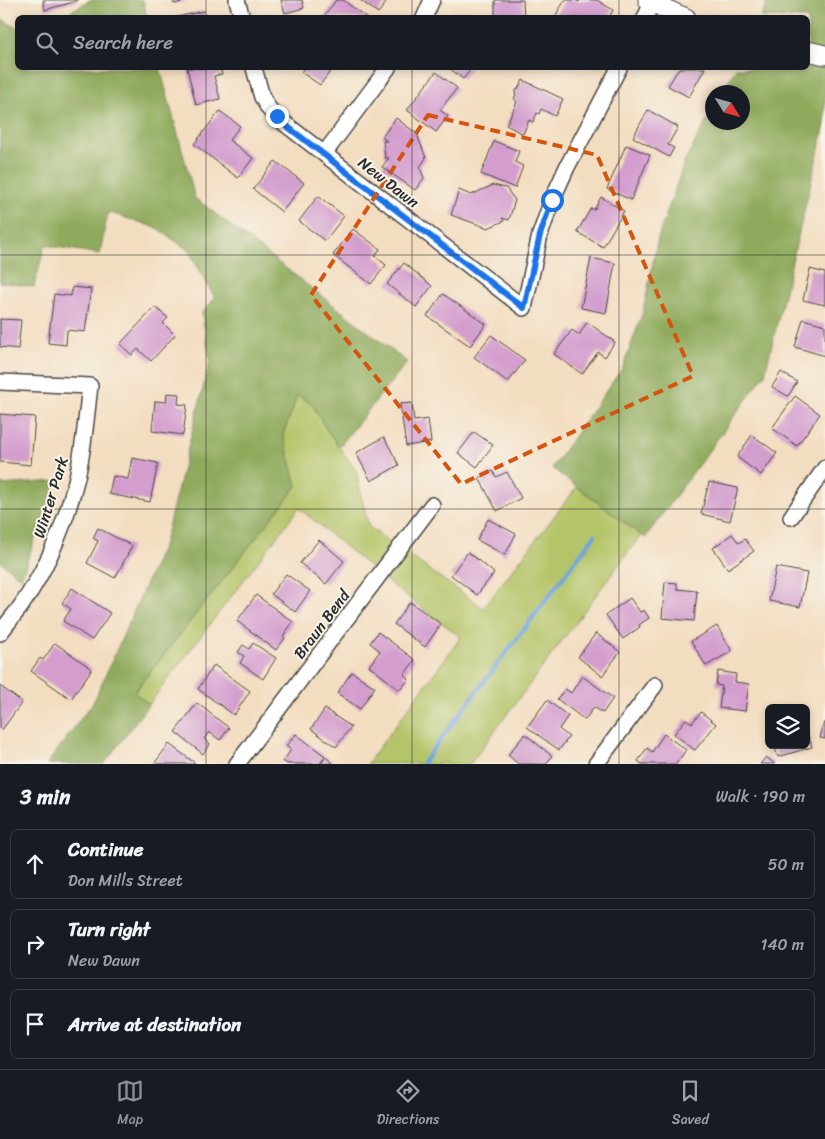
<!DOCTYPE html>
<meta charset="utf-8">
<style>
body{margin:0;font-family:Sriracha,sans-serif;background:#242831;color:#f1f3f6}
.controls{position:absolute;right:15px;bottom:15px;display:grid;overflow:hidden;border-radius:8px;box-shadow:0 2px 8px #0003}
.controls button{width:45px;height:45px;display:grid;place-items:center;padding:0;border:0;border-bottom:1px solid #363941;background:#171b24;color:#f1f3f6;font:25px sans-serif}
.compass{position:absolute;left:705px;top:85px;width:45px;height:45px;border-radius:50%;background:#171b24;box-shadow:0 2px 8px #0003;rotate:127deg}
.stop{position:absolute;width:15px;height:15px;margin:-11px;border:4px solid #1a73e8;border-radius:50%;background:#fff}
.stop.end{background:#1a73e8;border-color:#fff;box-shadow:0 1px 5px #0008}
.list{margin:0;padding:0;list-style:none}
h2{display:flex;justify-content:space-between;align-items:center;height:65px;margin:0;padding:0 20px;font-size:21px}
h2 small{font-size:16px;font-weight:400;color:#9ea1a6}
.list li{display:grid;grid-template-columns:32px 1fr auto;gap:15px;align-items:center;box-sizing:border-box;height:70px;margin:0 10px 10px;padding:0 10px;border:1px solid #363941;border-radius:8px}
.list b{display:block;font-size:19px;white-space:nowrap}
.list p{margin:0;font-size:16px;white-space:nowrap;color:#9ea1a6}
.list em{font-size:16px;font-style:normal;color:#9ea1a6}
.icon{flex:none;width:28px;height:28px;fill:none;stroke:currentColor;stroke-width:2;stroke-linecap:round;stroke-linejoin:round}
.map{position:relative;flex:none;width:825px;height:764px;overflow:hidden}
.search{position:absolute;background:#171b24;box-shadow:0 2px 8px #0003;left:15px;right:15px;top:15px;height:55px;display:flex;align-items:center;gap:12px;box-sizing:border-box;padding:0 18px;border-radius:8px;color:#9ea1a6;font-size:19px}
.sheet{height:305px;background:#171b24}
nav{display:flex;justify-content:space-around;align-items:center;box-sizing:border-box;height:70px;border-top:1px solid #363941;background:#171b24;font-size:14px;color:#9ea1a6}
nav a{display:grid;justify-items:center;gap:2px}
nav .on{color:#8c9099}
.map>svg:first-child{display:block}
</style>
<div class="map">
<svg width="825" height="764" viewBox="0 0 825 764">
<rect width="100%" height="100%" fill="#f7f3e8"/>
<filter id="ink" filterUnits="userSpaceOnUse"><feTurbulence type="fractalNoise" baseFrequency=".02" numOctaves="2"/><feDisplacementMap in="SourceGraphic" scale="10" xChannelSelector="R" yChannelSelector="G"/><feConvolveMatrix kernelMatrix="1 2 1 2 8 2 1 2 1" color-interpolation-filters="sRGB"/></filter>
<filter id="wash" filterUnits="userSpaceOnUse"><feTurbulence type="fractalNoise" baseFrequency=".0096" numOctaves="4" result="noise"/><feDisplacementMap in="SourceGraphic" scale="20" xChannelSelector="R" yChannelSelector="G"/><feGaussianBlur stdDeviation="1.12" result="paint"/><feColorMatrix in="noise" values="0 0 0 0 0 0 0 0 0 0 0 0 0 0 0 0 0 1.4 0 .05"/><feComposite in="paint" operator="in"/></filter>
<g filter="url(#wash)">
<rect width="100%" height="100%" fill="#f3ddc0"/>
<!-- green -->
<path fill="#b4c467" stroke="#707849" d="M297,394L312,404L325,427L357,472L360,492L369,527L483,608L577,487L641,535L470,764H367L461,637L389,583L299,508L149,704L134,693L297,486L283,434L292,411Z"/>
<!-- forest -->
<path fill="#8faa5c" stroke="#5d6a44" d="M90,0H143L147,17H65L73,10Z
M768,0H825V124L765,374L645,538L552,468L623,367L643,312L658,238L684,163L712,111V122H742V92H722L736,68H808V18L761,17Z
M0,18L17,28L18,68H160L195,198L407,362L339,447L325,427L312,404L297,395L292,411L283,434L297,486L134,692L149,704L104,764H47L94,701L164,543L210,361L202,313L215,298L188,250L157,228L108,212L100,254L45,245L34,287L0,282Z
M56,481L21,578L0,561V485Z"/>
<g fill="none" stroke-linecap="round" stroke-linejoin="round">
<!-- stream -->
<path stroke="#6da3da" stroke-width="4.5" d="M422,764L595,535"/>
</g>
<g id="blocks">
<!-- building -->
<path fill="#d39dce" d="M43,0H77V1L45,10Z
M173,0H186V1L174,4Z
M281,0H302L304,8L285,13Z
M336,0H343L367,18H323Z
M360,0H382L386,3L378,13Z
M495,0H523L524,18H495Z
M565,0H575L579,2L580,0H597L613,10L609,18H554Z
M204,11L205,18H177V17Z
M187,68H220L222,74L214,76L220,99L196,105Z
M304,68H333L320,85L301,72Z
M449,68H472L463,79Z
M679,68H705L689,97L668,86Z
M436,72L457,88L440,110L448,116L436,132L407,110Z
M523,80L563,99L555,116L541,109L539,114L537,113L533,122L529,120L523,134L506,125L517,102L514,98L516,95L515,94L516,90L518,89Z
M648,110L678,127L668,145L674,148L669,157L633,137Z
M220,111L240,126L229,140L253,158L238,178L194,144Z
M396,118L417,134L426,158L420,167L424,178L415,190L382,167L389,158H385L383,141H387L382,137Z
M494,141L519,151L515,162L523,166L515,188L481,174Z
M626,145L650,155L631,200L607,189Z
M275,161L304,183L282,212L253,189Z
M493,185L506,188L515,200L509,220L502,218L504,221L488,228L451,215L459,190L471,195Z
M318,196L344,216L325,241L299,221Z
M601,197L624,211L603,247L577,232L591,208L594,210Z
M353,229L380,249L375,256L386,265L371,284L333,255Z
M591,258L615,263L606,313L581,308Z
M404,263L432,286L416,307L387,284Z
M810,269L825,273V305L803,300Z
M72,287L91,289L85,332L67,330L66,345L48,343L54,294L71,296Z
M443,294L486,324L470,346L427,316Z
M155,307L168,318L163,323L175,335L151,361L138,349L132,355L120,344Z
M0,319L21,320L18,349L0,347Z
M803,319L825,325V356L795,347Z
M587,322L615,342L605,357L598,352L582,374L554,354L572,330L579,335Z
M491,335L525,360L508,382L474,357Z
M781,372L797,382L788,396L772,387Z
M167,393L179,394L178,404L187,405L183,435L152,431L155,401L166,402Z
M795,396L820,414L797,446L772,428Z
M412,403L414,421L428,419L431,442L406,446L400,404Z
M0,414L35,417L31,465L0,462Z
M474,432L493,445L477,467L458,453Z
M752,435L777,453L761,475L737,457Z
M384,437L399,465L371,481L356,453Z
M132,458L158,463L150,502L109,494L113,476L128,479Z
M493,471L496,477L507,472L521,498L497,511L479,478Z
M709,482L738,488L730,521L701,514Z
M488,519L516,534L505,555L477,540Z
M98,528L132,546L115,578L87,563L98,541L93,538Z
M732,534L739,543L745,539L754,551L728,569L713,548Z
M319,540L344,561L326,584L300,563Z
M468,552L494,573L477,595L451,575Z
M776,567L807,573L800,607L769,601Z
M286,574L310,591L295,612L271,594Z
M665,582L677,583V589L697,591L694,621L662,618Z
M72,588L110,613L92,640L63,621L71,609L62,603Z
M256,595L293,622L283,636L285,638L276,650L237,621Z
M630,598L640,612L644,610L649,618L639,625L640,627L623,639L606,615Z
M410,602L441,624L425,647L394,624Z
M717,626L732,651L706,666L691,641Z
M378,632L415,660L404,675L409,679L400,690L369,666L380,651L370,643Z
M596,633L620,652L602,676L578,657Z
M55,643L92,669L71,699L31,671L40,658L43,660Z
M253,643L276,658L263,679L240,663L244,656L238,652L243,645L249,649Z
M214,665L250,691L234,715L198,689Z
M718,671L736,674L735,682L749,684L745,711L719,708L722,686L716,685Z
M352,672L375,687L360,709L337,693Z
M582,676L613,698L603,713L594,707L585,720L557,699L565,689L571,693Z
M0,686L22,702L2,730L0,728Z
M547,700L568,716L559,729L569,737L559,750L527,727Z
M197,703L229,728L220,740L209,732L204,739L210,744L203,754L175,732Z
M325,709L351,727L336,747L311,729Z
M701,712L716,724L695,750L674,734L686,719L692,723Z
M824,722H825V739L820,738Z
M806,729L812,747L778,757L774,745H806Z
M296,734L325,756L320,764H287L283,761L291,750L286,746Z
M525,734L552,756L546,764H518L508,755Z
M664,734L686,750L676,764H642L638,761L647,748L652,752Z
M169,744L195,763L194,764H154Z
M326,757L333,763L332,764H321Z
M766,757L775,764H760Z"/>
</g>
</g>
<g filter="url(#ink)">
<use href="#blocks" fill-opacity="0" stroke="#494641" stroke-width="1"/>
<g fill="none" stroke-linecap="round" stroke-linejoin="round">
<!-- minor casing -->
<g stroke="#494641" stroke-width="18">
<path id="minor" d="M237,0L242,18
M424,18L432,0
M645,18L653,0
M254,68L262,97L269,109L284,123L524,308L540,235L552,200L567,167L619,68
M324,154L388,68
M0,382L90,386C86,418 84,450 76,481C65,525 47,568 21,606C14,615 7,624 0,633
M791,517L825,468
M237,764L432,505
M596,764L655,685"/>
</g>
<!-- tertiary casing -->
<g stroke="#494641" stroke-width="21">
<path id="tertiary" d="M648,0L674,13L686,18
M808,51L825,55"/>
</g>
<!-- minor -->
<use href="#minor" stroke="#fff" stroke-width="15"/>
<!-- tertiary -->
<use href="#tertiary" stroke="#fff" stroke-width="19"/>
</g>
</g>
<g fill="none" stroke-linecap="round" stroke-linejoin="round" filter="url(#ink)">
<!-- route -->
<path stroke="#1a73e8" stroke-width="6" d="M277,116L284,124L524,308L540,235L552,200"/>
</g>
<!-- marked area -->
<path fill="none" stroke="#d5540f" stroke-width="4" stroke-dasharray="10 6" stroke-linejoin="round" d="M428,115L597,155L693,376L461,484L311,295Z"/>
<!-- grid -->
<path fill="none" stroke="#2b2b2b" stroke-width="1" stroke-opacity="0.55" d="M206,0V18M412,0V18M619,0V18M206,68V764M412,68V764M619,68V764M0,255H825M0,509H825"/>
<g text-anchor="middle" stroke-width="4" stroke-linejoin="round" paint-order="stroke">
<!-- street labels -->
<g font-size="16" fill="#2b2b2b" stroke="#f7f3e8">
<text transform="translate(389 182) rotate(38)" y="6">New Dawn</text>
<text transform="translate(50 497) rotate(-73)" y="6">Winter Park</text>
<text transform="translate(321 624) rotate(-53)" y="6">Braun Bend</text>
</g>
</g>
</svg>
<div class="controls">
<button><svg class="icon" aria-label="layers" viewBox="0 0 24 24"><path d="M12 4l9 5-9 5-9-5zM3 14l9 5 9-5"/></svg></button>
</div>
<svg class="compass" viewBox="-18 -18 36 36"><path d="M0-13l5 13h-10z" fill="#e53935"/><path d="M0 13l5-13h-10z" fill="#9ea1a6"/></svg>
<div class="stop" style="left:552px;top:200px"></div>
<div class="stop end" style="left:277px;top:116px"></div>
<div class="search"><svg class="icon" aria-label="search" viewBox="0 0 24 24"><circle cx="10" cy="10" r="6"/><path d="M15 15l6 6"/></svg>Search here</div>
</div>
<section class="sheet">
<h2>3 min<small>Walk · 190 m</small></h2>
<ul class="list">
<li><svg class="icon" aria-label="ahead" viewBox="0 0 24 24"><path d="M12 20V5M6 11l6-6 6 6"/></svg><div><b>Continue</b><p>Don Mills Street</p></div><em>50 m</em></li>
<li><svg class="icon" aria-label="right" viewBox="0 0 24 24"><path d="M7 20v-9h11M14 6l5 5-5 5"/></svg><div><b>Turn right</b><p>New Dawn</p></div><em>140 m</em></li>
<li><svg class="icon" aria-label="arrive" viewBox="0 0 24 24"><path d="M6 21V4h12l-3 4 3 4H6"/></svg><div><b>Arrive at destination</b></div></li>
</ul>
</section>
<nav>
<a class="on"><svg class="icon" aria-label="map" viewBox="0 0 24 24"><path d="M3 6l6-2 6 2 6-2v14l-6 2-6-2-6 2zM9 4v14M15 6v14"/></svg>Map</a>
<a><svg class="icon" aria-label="directions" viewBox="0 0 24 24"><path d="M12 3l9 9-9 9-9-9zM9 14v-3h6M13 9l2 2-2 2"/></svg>Directions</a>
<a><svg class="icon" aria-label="saved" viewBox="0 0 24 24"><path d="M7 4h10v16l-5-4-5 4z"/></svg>Saved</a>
</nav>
